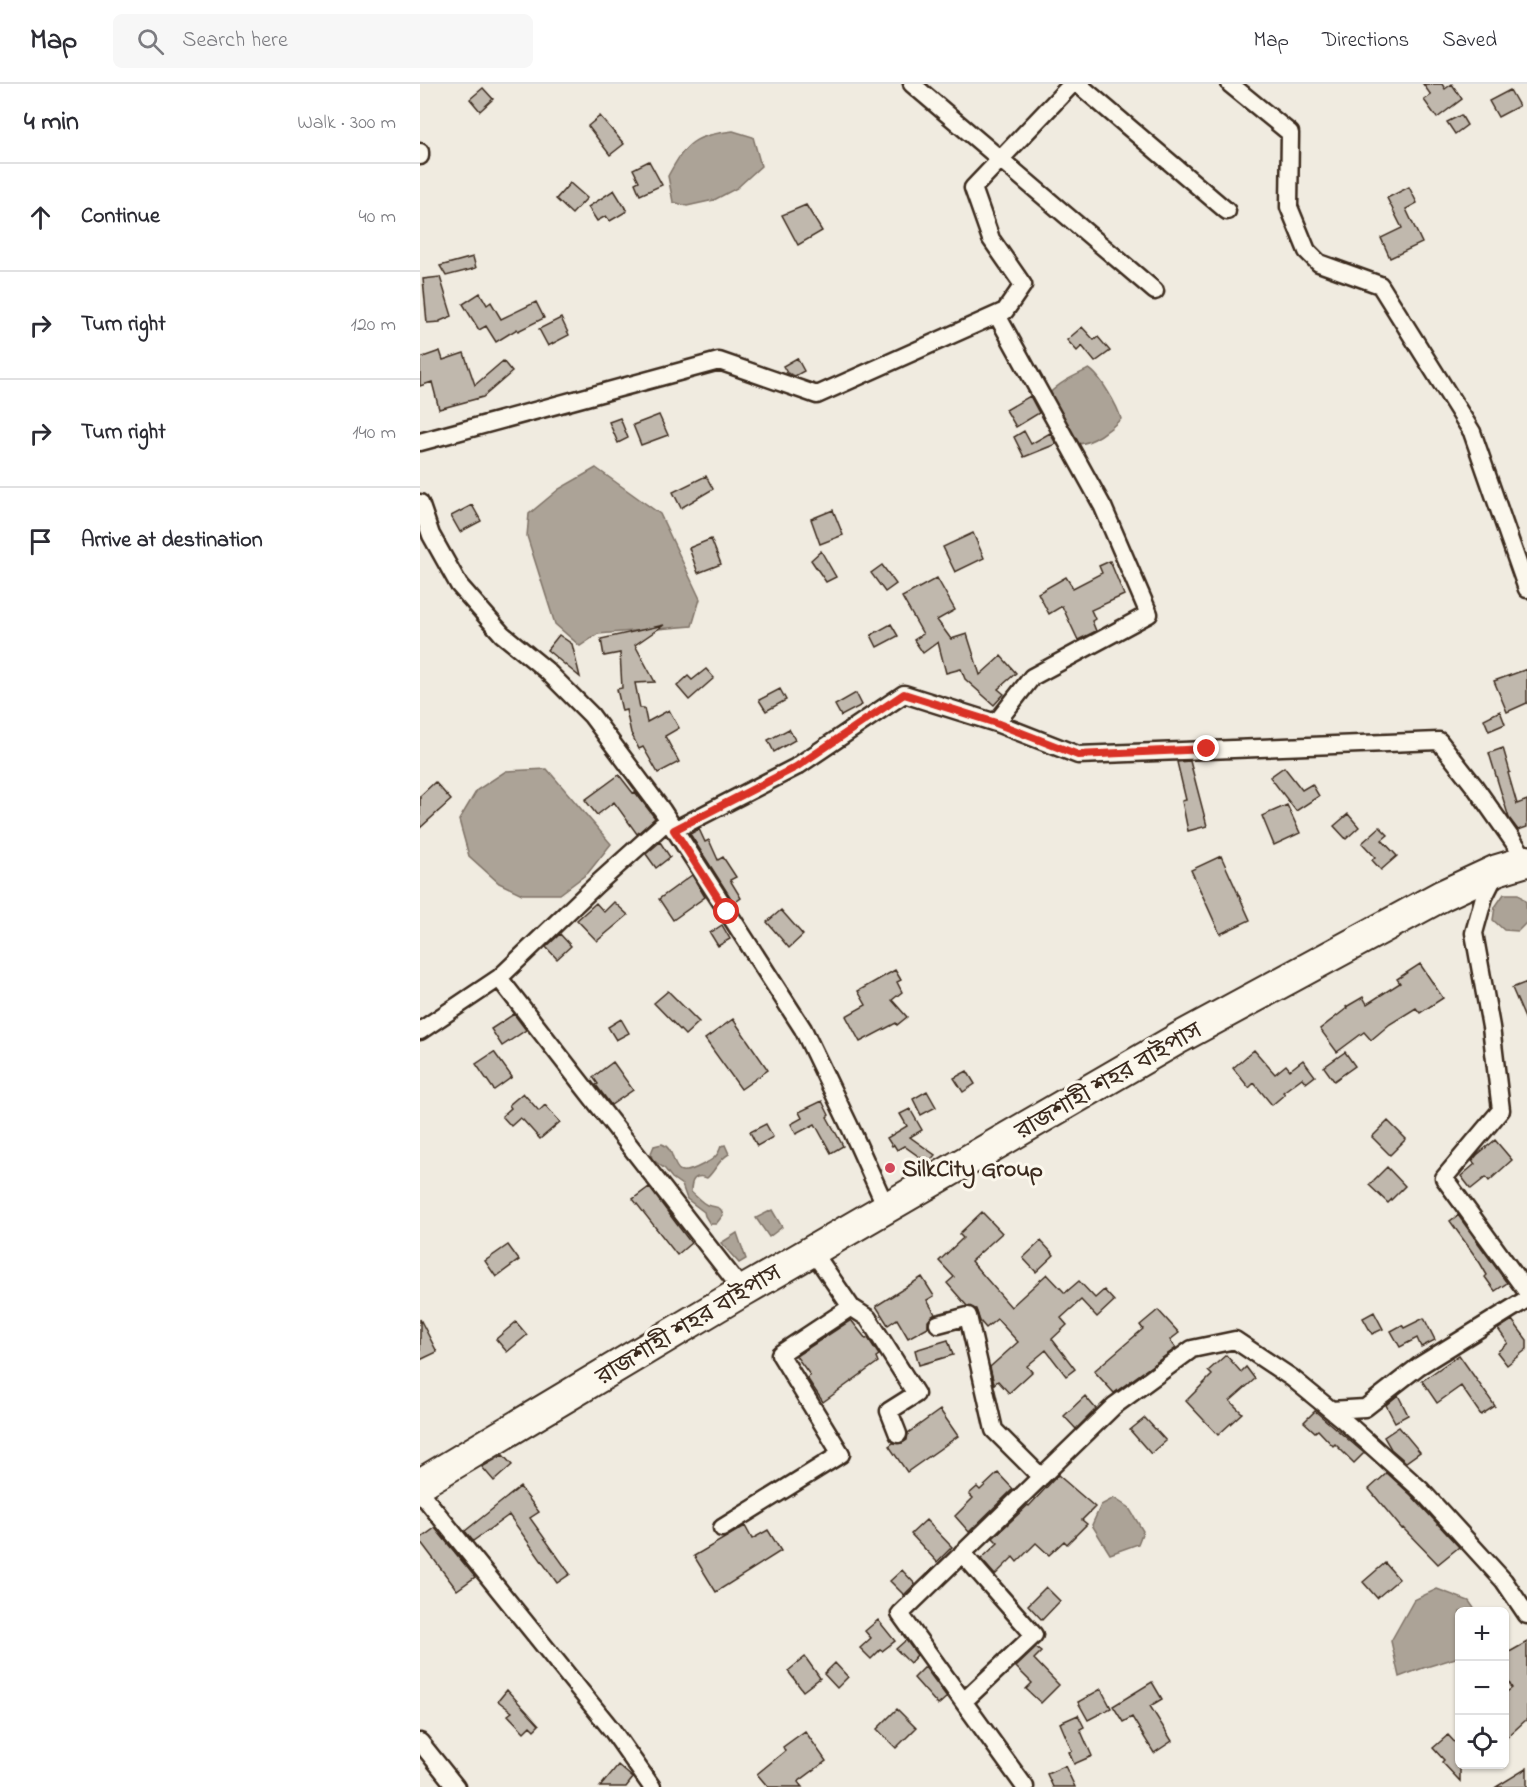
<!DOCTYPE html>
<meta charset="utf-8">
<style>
body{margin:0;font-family:"Indie Flower","Noto Sans Bengali",sans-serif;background:#f7f7f7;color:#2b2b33}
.controls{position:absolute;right:18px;bottom:18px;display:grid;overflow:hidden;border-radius:9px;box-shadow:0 2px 4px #0004}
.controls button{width:54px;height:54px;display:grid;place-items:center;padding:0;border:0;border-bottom:2px solid #e1e1e2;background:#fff;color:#2b2b33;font:30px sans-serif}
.stop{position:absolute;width:18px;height:18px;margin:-14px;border:4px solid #d93025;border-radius:50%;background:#fff}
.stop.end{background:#d93025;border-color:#fff;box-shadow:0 2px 6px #0008}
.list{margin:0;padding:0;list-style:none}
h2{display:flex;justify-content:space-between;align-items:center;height:78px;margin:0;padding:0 24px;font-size:26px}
h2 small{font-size:20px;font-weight:400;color:#7c7c81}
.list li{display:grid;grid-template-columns:39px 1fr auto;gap:18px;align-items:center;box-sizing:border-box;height:108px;padding:0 24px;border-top:2px solid #e1e1e2}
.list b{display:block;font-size:22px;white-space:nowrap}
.list em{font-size:20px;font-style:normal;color:#7c7c81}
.icon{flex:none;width:33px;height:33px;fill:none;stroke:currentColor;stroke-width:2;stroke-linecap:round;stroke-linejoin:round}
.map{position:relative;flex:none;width:1107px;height:1703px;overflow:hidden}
header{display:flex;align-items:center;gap:36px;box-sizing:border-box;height:84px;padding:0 30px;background:#fff;border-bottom:2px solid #e1e1e2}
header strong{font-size:28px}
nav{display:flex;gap:33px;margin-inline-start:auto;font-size:21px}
.search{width:420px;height:54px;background:#f7f7f7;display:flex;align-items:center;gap:15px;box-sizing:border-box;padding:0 21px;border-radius:9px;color:#7c7c81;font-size:22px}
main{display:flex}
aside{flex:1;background:#fff}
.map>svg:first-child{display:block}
</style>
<header>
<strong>Map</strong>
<div class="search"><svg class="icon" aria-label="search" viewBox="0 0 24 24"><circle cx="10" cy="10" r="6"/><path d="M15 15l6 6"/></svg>Search here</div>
<nav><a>Map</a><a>Directions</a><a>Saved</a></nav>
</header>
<main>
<aside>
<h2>4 min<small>Walk · 300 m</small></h2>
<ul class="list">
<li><svg class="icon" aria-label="ahead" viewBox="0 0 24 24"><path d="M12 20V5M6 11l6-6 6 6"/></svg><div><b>Continue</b></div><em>40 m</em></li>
<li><svg class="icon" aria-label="right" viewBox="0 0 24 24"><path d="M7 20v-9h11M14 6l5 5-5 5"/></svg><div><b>Turn right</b></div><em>120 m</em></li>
<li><svg class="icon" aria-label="right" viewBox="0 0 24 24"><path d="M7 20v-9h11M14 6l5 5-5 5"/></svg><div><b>Turn right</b></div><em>140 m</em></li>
<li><svg class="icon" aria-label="arrive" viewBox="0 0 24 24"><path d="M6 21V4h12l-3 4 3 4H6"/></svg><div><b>Arrive at destination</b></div></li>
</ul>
</aside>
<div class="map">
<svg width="1107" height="1703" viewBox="0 0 1107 1703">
<rect width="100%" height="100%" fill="#f0ebe0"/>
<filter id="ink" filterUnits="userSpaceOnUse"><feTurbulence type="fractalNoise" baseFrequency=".0167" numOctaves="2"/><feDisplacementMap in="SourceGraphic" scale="12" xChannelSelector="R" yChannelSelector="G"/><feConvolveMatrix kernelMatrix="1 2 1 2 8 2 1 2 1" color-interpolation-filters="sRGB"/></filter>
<g filter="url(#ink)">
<!-- water -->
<path fill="#aca397" stroke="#7f7367" stroke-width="1.5" d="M313,47L333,53L341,82L317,104L294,116L267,122L253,118L248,92C267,57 274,52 313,47Z
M669,285C680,291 698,323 701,335C691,345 672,360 657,360L629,310C640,298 654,292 669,285Z
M176,384L240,430L280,515L272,542L178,550L160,562L135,540L107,452L109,430L139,405Z
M127,685L191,760L168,789L140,810H102L79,799L49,772L39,736L57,706L86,687Z
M1084,810H1098L1106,818L1107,838L1098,847L1084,846L1073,836L1075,823Z
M242,1060C261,1067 245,1101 282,1081C292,1076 298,1073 301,1062L305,1061L309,1070C299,1075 295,1087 287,1094C274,1089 271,1097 271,1108C276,1112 282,1119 287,1121C295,1124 301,1121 303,1131L296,1140H290L285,1132L284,1128L267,1115L262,1101L252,1094L245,1085L232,1075L231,1069L234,1062Z
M352,1126L362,1143L349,1153L336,1134Z
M317,1149L326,1175L319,1179L301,1159Z
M694,1414L709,1424L723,1447L718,1460L690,1470L672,1441L681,1421Z
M1017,1505L1049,1517L1056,1527L1040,1528L1039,1573L1003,1584L979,1593L971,1557L994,1516Z"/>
<!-- building -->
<path fill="#c0b8ad" stroke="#3b2a1e" stroke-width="1.5" d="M1003,0H1022L1025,5L1032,0L1042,15L1017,34L1004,16L1011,11Z
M63,4L73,15L60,27L50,15Z
M1090,6L1099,22L1078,33L1069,17Z
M1041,31L1047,41L1035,50L1027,38Z
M180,32L204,60L190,71L168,42Z
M229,77L242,101L220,111L215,99L219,97L213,85Z
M150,99L167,114L152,130L136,115Z
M989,103L997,119L986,125L1002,159L970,174L961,154L982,144L967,114Z
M194,106L207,127L190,137L186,132L177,137L168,123Z
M386,121L402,147L378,161L362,131Z
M53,173L56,184L49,186L26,192L20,182Z
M20,193L32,232L20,237V238L7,239L3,195Z
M60,209L67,221L71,218L81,235L116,218L124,234L98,247L97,245L76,258L66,242L59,246L43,220Z
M141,234L149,251L128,262L119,245Z
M662,243L674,256L678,253L690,267L675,278L662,262L657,267L647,256Z
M20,267L23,276L44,269L55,301L83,277L92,288L63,313L19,325L12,298L0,302V274Z
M377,274L384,287L375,292L367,289L363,282Z
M610,312L619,329L596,343L586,326Z
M239,331L248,351L221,361L213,341Z
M200,334L208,354L198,359L189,338Z
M604,347L611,360L630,349L636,360L604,373L594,353Z
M286,392L293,405L261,424L253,408Z
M52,421L61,437L40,448L31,432Z
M413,426L423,451L400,460L391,435Z
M553,449L564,474L535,488L523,463Z
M291,455L301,480L278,489L269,464Z
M401,467L416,493L406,498L391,476Z
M690,477L704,511L671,526L675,535L672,537L676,547L658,556L642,522L629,530L618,509L646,493L653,504L682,489L679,482Z
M462,481L476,500L465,508L451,489Z
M517,494L535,526L517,536L531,555L547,550L560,591L581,572L596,589L578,605L584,610L574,621L545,595L541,585L526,589L518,558L503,569L494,556L503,550L482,513Z
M471,540L478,552L457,563L451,551Z
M244,541L215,561L235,598L215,599L220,624H224L227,638L249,626L259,644L245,652L259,678L238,689L223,663L219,665L211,649L206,626L202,627L197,605L202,604L200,569L184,572L181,555Z
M139,551L152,560L160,593L127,566Z
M286,585L294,594L269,616L257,602L268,592L272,596Z
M1107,585V619L1087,628L1074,597Z
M360,605L366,616L346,627L339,616Z
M436,609L442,621L421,632L415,621Z
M1080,627L1085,640L1069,647L1064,635Z
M369,645L375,656L354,668L348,656Z
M1083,664L1090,688L1088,689L1097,720L1107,716V743L1098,746L1089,734L1069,669Z
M770,677L787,742L768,747L762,717L766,716L757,678Z
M864,683L882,706L892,700L899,712L876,727L850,693Z
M199,691L213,709L215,708L235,734L217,750L194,718L177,731L165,716Z
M15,698L31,716L0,744V712Z
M867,721L880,749L854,761L842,732Z
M928,730L939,743L926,755L914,742Z
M960,743L968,751L962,756L977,772L961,786L952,776L955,773L942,759Z
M279,745L285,758L289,756L298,776L303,773L316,793L310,796L321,814L314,819L270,750Z
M240,758L250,773L236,784L226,770Z
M801,772L830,836L800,850L771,786Z
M272,791L285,813L253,836L239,815Z
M194,818L208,831L177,857L157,836L176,819L184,828Z
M361,826L383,851L369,864L347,838Z
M302,841L310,855L298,862L290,849Z
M140,850L151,862L137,875L126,863Z
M1000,880L1023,914L1000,929L996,924L970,940L951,956L944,948L917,968L900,945L927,924L926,923L943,913L947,920L980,899L977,895Z
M475,886L481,896L477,898L482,908L472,916L487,933L477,941L476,939L440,958L426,932L446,921L438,907Z
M1107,898V939L1092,904Z
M248,907L279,938L265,951L234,919Z
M94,930L106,946L82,962L71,945Z
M201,935L209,949L196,956L188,943Z
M313,935L348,986L321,1005L285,955Z
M834,966L855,990L866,981L870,986L883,976L895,992L886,999L882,994L863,1008L865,1010L852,1021L834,999L829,1004L813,984Z
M74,968L92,993L74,1006L56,980Z
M925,968L935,982L914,997L904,983Z
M193,978L213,1006L191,1021L176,1001L178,1000L173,993Z
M547,987L555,1000L543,1008L534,994Z
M507,1007L516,1023L501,1031L493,1015Z
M103,1009L119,1027L125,1021L140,1038L120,1055L103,1036L100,1034L91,1042L82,1032L91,1024L89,1021Z
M402,1017L409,1031L407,1033L423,1062L411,1069L395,1040L376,1050L371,1040L382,1034L379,1028Z
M490,1025L502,1046L490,1053L515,1071L508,1079L484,1062L477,1066L474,1061L472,1062L467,1054L487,1042L480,1030Z
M968,1037L986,1055L970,1071L952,1053Z
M346,1040L353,1053L337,1062L330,1048Z
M1075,1056L1092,1076L1069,1097L1066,1093L1051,1105L1041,1092L1055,1080L1052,1077L1057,1071Z
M967,1083L985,1102L968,1119L949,1101Z
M229,1103L271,1159L257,1171L213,1115Z
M562,1128L582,1149L551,1177L591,1223L627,1190L645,1209L659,1197L675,1214L684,1206L694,1217L677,1233L661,1216L641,1234L647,1241L632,1255L655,1285L646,1292L626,1266L607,1282L612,1288L589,1309L578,1297L574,1300L570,1283L598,1258L577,1235L566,1244L560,1237L556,1225L547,1222L527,1199L534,1193L519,1177L543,1154L539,1150Z
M1038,1131L1087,1199L1075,1207L1065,1193L1067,1191L1060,1179L1030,1137Z
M621,1157L634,1171L616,1188L603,1174Z
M88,1161L99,1176L76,1193L65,1177Z
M502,1193L514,1212L507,1216L515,1230L508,1237V1243L488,1254L477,1235L468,1241L456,1222Z
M738,1226L759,1249L750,1256L756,1264L694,1309L674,1287L723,1245L720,1241Z
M954,1228L963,1245L952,1250L943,1234Z
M1004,1234L1015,1256L1001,1263L997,1254L980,1263L971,1247L982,1241L984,1244Z
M0,1235L17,1268L0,1276Z
M431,1236L446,1255L448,1254L459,1271L456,1273L458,1278L403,1318L387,1294L390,1291L376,1272Z
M1092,1236L1107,1256V1265L1087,1281L1077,1268L1088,1259L1078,1245Z
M96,1238L107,1251L87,1268L76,1255Z
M528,1256L533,1271L499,1281L495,1266Z
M806,1271L821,1288L826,1283L835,1295L810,1317L822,1329L798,1351L766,1317L792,1291L788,1287Z
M1039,1271L1075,1322L1061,1331L1041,1302L1017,1319L1002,1297Z
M978,1311L988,1331L975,1338L966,1321Z
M665,1312L676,1325L656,1345L644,1332Z
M520,1326L538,1352L487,1388L469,1362L473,1359H482L487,1356L488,1349Z
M895,1327L944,1369L934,1379L915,1360L913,1362L898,1346L895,1348L884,1338Z
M725,1334L746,1357L731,1370L710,1346Z
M979,1343L1000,1368L986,1378L971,1365L964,1353Z
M83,1371L92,1381L74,1397L62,1383Z
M578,1389L593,1405L549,1448L535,1432L553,1414L549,1410L557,1403L560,1406Z
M967,1389L991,1411L1039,1463L1018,1480L983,1444L982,1445L949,1405Z
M638,1391L675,1423L662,1436L667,1440L647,1460L644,1457L629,1471L616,1459L597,1478L593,1473L575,1491L561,1475L578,1459L573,1454L608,1421L609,1422Z
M100,1403L119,1428L110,1434L150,1490L137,1499L89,1431L53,1457L45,1447Z
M506,1436L532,1463L517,1478L491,1450Z
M325,1442L332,1455L348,1446L361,1467L296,1508L274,1472Z
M15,1444L55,1493L37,1506L0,1457V1455Z
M965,1479L979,1495L957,1514L943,1498Z
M482,1486L495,1500L484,1511L470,1497Z
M626,1503L640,1517L622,1536L608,1521Z
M458,1536L475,1557L462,1567L460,1566L451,1575L440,1564L451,1554L445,1547Z
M486,1556L497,1571L490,1579L476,1565Z
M1107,1558V1635L1084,1656V1610L1092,1604L1084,1589V1571Z
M616,1564L621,1568L614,1575L639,1601L621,1619L606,1605L612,1599L596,1583Z
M385,1573L400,1594L383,1607L368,1587Z
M415,1579L428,1593L417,1604L404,1590Z
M505,1583L527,1613L518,1621L494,1594Z
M732,1598L742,1615L730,1622L752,1657L734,1669L712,1633L703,1638L693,1622Z
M681,1605L691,1624L668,1636L658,1618Z
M87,1606L119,1641L114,1646L110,1642L104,1648L88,1631L92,1628L78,1617Z
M477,1625L496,1644L476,1664L457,1645Z
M658,1631L664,1643L660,1645L672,1672L654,1680L649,1668L652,1667L640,1639Z
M385,1647L406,1677L378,1698L382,1703H348L337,1690L365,1667L363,1663Z
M1028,1651L1040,1664V1697L1022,1678L1024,1676L1013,1664Z
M198,1681L213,1694L206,1703H180Z
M645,1682L655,1703H633L627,1690Z
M1107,1684V1703H1076Z"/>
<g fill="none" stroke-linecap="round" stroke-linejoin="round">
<!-- street casing -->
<g stroke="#3b2a1e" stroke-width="21">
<path id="street" d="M492,0L735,207
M658,0L807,127
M810,0L870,49L869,123L887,167L899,179L960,201L1052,348L1107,505
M0,68V72
M0,358L299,277L397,311L585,227L603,201L571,155L553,104L652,0
M0,419L11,451L39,501L82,550L126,586L171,631L242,726L383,945L430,1043L466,1123
M576,639L658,671L1019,657L1055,703L1107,777
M254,746L376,683L484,610L576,639L612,593L729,530L683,423L577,231
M1077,787L1064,813L1054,849L1071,943L1081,1026L1024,1094L1107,1208
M79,894L323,1207
M0,947L79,894L177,800L248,736
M431,1223L448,1234L496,1310L469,1327L478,1350
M518,1240L548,1232L574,1346L621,1393
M911,1326L945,1324L999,1282L1107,1215
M0,1408L192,1646L232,1703
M302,1444L421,1370L360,1270L431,1223L392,1166
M542,1469L614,1551L544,1617
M0,1658L36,1703
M605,1703L480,1530L694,1322L772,1265L815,1256L872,1294L922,1335L1001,1406L1084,1497L1107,1531"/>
</g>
<!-- highway casing -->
<g stroke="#3b2a1e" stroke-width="34">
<path id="highway" d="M0,1400L323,1207L759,954L1023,811L1077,786L1107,777"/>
</g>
<!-- street -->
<use href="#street" stroke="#fbf7ec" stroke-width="16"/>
<!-- highway -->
<use href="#highway" stroke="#fbf7ec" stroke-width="30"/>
</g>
</g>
<g fill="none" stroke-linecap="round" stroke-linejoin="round" filter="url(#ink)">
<!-- route -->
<path stroke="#d93025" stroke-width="8" d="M307,828L254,746L376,683L484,610L576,639L658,671L787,665"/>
</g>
<!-- markers -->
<circle fill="#d1495b" stroke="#fbf7ec" stroke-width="2" cx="470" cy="1084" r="6"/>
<g text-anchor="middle" stroke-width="6" stroke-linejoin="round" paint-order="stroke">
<!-- street labels -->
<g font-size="24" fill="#3b2a1e" stroke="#fbf7ec">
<text transform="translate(688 996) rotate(-30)" y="8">রাজশাহী শহর বাইপাস</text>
<text transform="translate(268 1240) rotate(-31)" y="8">রাজশাহী শহর বাইপাস</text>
</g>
<!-- poi labels -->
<g font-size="24" font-weight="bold" fill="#3b2a1e" stroke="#fbf7ec" text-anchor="start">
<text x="482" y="1092">SilkCity Group</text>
</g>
</g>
</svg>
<div class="controls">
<button>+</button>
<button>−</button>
<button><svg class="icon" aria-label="locate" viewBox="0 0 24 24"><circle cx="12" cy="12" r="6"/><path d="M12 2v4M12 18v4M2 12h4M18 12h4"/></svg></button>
</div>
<div class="stop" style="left:307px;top:828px"></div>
<div class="stop end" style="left:787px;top:665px"></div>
</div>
</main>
